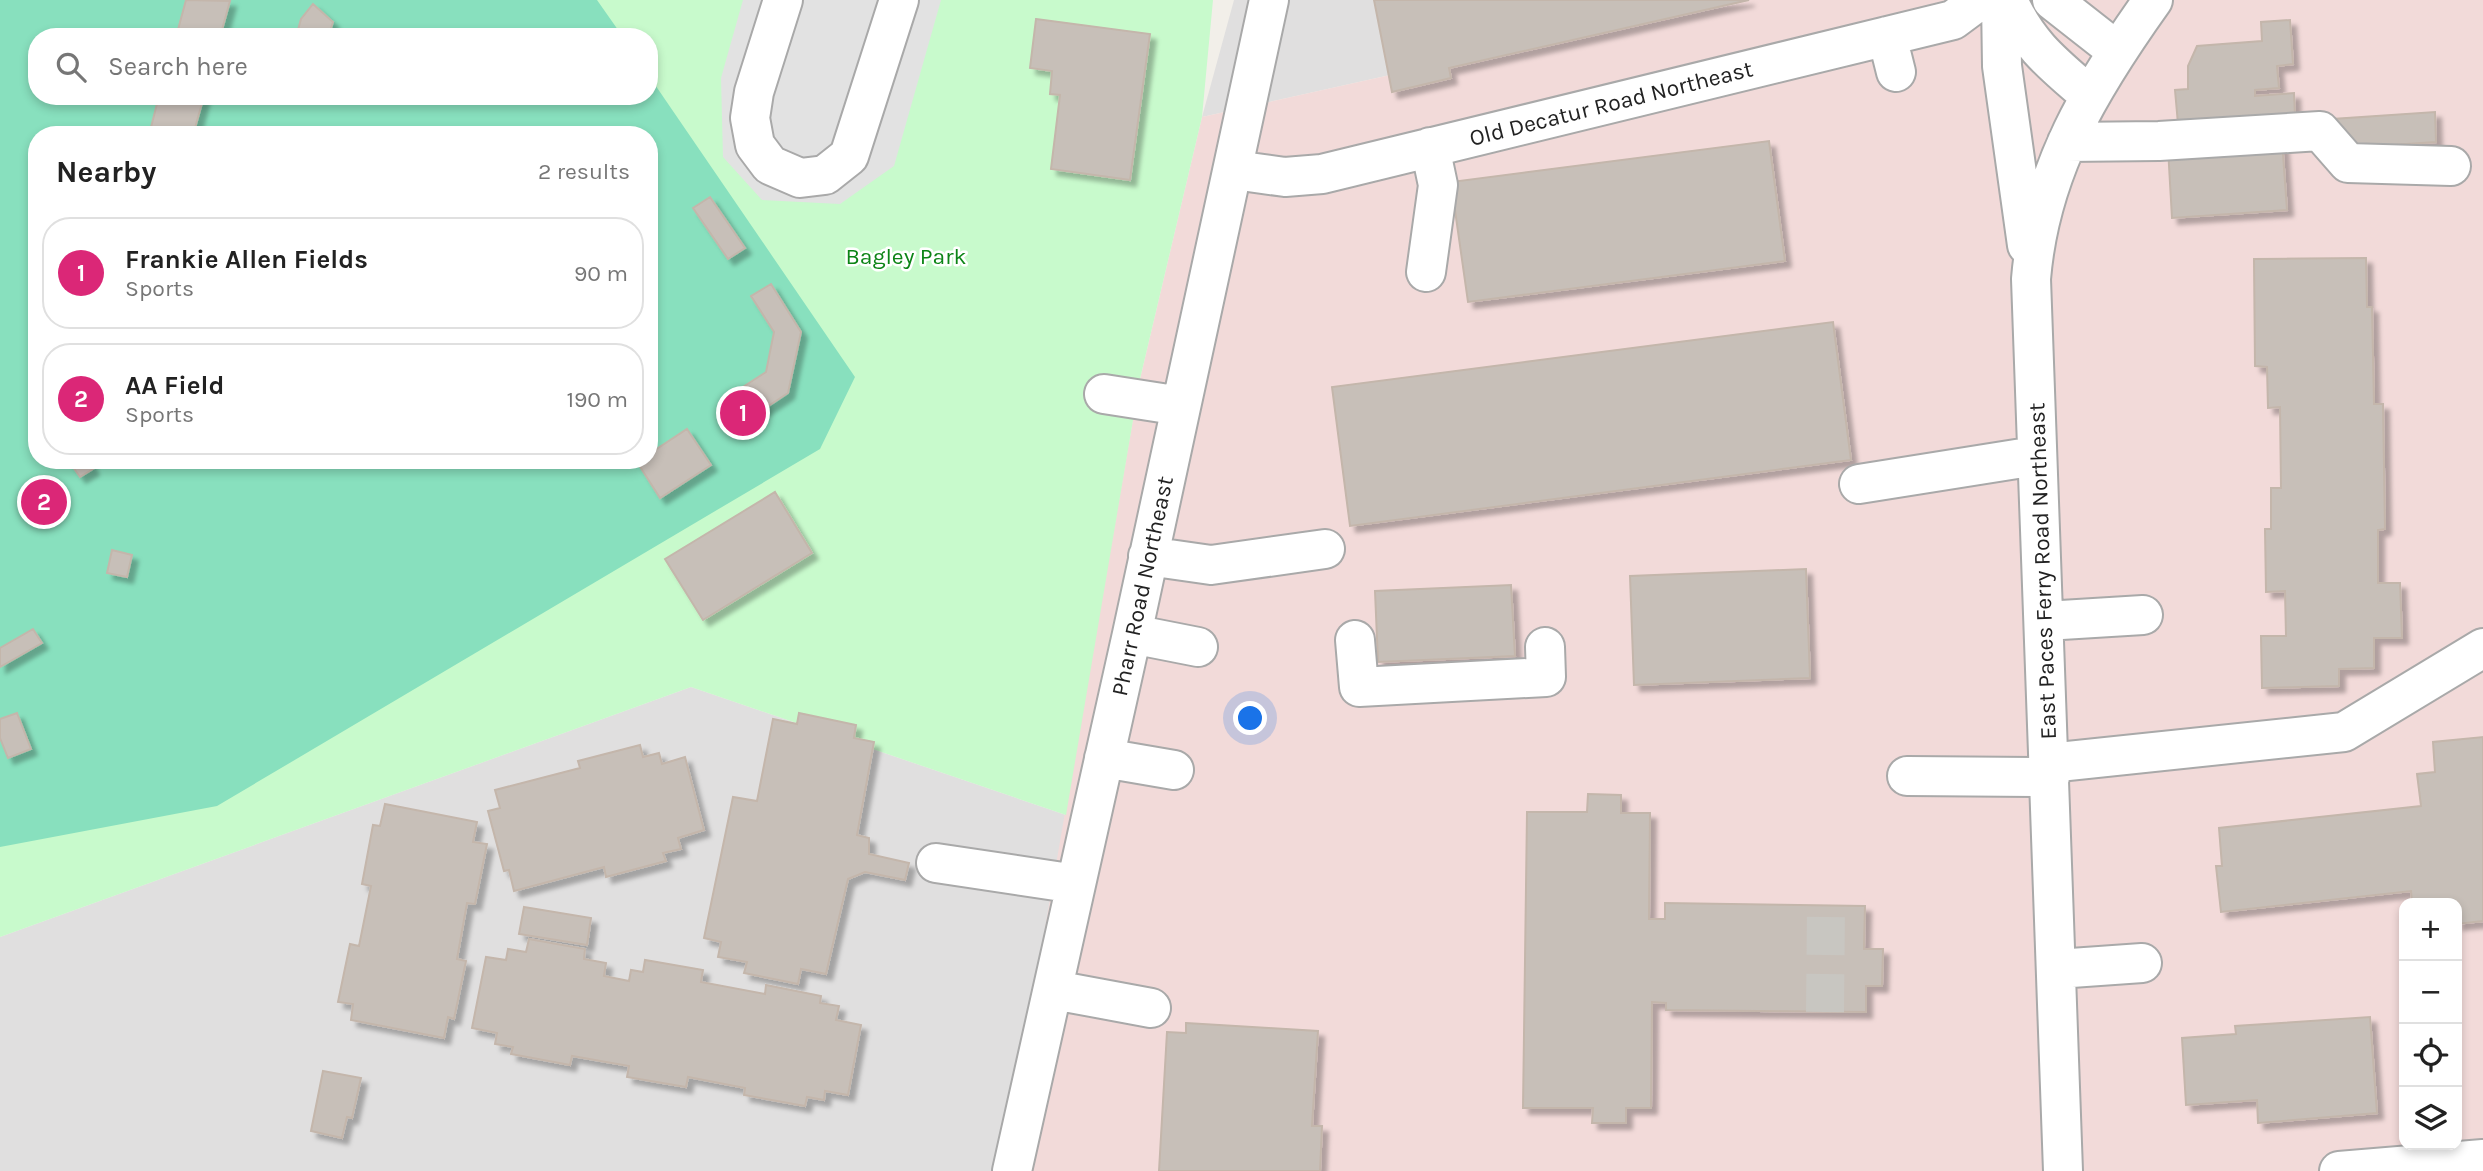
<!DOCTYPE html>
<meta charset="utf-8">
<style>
body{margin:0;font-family:Karla,sans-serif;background:#f6f6f6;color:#222}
.controls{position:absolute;right:21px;bottom:21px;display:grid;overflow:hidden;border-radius:14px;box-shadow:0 4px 10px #0003}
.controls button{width:63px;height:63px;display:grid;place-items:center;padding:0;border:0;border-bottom:2px solid #e0e0e0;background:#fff;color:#222;font:35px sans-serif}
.you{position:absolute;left:1251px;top:719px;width:24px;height:24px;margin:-18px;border:5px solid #fff;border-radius:50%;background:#1a73e8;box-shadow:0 0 0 10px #1a73e833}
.badge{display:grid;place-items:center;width:46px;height:46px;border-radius:50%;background:#db2777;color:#fff;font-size:23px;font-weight:700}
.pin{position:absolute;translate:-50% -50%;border:4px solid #fff;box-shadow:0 2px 7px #0006}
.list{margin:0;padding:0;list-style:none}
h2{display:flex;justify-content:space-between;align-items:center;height:91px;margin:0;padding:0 28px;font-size:30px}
h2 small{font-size:23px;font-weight:400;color:#767676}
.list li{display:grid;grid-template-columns:46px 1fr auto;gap:21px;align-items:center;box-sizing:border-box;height:112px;margin:0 14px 14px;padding:0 14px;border:2px solid #e0e0e0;border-radius:28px}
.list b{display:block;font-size:26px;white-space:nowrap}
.list p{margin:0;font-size:23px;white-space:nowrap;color:#767676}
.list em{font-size:23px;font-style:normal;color:#767676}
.icon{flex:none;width:38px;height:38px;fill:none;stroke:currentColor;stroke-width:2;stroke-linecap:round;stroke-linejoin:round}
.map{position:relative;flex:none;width:2483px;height:1171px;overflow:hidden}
.search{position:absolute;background:#fff;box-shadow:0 4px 10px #0003;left:28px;top:28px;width:630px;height:77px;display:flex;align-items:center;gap:18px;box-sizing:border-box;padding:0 24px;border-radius:28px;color:#767676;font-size:26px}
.panel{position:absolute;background:#fff;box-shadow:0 4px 10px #0003;left:28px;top:126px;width:630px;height:343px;border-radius:28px}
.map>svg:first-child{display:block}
</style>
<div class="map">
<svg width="2483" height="1171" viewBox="0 0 2483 1171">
<defs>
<filter id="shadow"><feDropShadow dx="6" dy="6" stdDeviation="2" flood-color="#0004"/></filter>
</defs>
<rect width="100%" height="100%" fill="#f2efe9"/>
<!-- residential -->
<path fill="#e0dfdf" d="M1234,0H1727L1202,117Z
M691,687L1066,815L1003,1171H0V937Z"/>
<!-- commercial -->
<path fill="#f2dad9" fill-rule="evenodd" d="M1727,0H2483V1171H1003L1140,379L1202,117ZM2404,903H2457V1145H2404Z"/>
<!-- park -->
<path fill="#c8facc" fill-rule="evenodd" d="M0,0H1213L1202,117L1140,379L1066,815L691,687L0,937ZM37,37H649V96H37ZM37,135H649V460H37Z"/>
<!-- pitch -->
<path fill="#88e0be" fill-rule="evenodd" d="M0,0H597L623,37H37V96H649V76L855,377L820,449L217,806L0,847ZM37,135H649V460H37Z"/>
<!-- parking -->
<path fill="#e2e2e2" d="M743,0H941L894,166L840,204L762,200L723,157L721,78Z"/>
<!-- building -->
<path fill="#c7bfb8" stroke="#c4b6ab" stroke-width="2" filter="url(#shadow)" d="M186,0L230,1L220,37H176Z
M1374,0H1749L1449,68L1451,78L1392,92Z
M313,4L333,22L328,37H296L301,19Z
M1036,19L1150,34L1130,180L1051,169L1060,95L1050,94L1052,71L1030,68Z
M2290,20L2293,64L2277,66L2279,88L2255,90V96L2294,93L2295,116L2178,124L2175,90L2188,89V66L2197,46L2262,41L2261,22Z
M159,96H204L193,135H149Z
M2435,112L2436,142L2346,148L2333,119Z
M2282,140L2287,210L2172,218L2168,148Z
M1769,141L1785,261L1468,302L1451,182Z
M710,197L745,248L728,259L693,208Z
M2366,258L2367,307H2372L2374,404H2383L2385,529L2378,530V583H2400L2402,638H2374V668L2339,669V686L2262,688L2261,636H2286L2285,591L2266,592L2265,529H2271V488H2281L2280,407L2268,408L2267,367L2255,366L2254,259Z
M771,284L801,332L788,393L743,423L726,398L766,372L774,332L751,296Z
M1833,322L1851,460L1350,526L1332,387Z
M687,429L711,465L660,498L637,462L649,460V454Z
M68,460H88L93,469L80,477Z
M775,492L812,553L703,620L665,559Z
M112,550L132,555L127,577L107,573Z
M1806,569L1810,678L1634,685L1630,576Z
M1511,585L1515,656L1378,662L1375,591Z
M33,629L42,643L0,667V648Z
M17,713L31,749L8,758L0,738V719Z
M799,713L856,725L854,738L874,742L857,835L869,838V854L909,863L905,880L865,872L848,879L826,974L801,969L798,984L744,973L747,962L718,957L721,942L704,938L733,797L757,801L773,719L797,724Z
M2483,737V921L2457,924V903H2412L2411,891L2221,912L2216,866H2222L2219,828L2421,806L2417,774L2435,772L2433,742Z
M640,745L643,757L659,753L662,764L685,757L704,830L678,838L681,849L663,853L666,861L606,877L604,867L514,891L509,870L504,871L488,811L500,808L495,790L580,768L578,761Z
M1588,794L1621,795V813H1650L1649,919H1665V903L1865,906L1864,949H1883L1882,986H1866V1012L1666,1010V1003L1652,1002L1651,1108H1626V1123H1592L1593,1108H1523L1527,812H1587Z
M385,804L477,822L473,842L487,844L475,904L467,903L457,959L466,961L454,1019L448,1017L444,1038L351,1020L353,1004L338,1002L350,944L359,946L371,886L362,884L373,825L380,826Z
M524,907L591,918L587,945L519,934Z
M529,939L585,949L584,959L606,963L604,976L629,981L631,970L643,972L645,960L703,970L701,982L765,994L766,985L821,996L820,1003L839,1006L836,1020L861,1025L848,1095L825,1091L824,1100L807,1097L805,1106L744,1095L745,1088L688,1077L686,1087L627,1077L629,1066L572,1056L570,1065L511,1054L513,1047L495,1044L497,1033L472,1028L486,957L506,960L508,949L526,952Z
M2370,1017L2377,1113L2258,1123L2257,1100L2186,1105L2182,1038L2236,1034L2235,1026Z
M1186,1023L1318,1031L1312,1126H1322L1320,1171H1159L1167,1032L1186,1033Z
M323,1071L361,1078L352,1118L347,1117L342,1138L311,1131Z"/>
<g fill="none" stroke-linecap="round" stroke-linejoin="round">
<!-- minor-tunnel -->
<path stroke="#c8c6c1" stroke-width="38" stroke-dasharray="38 19" stroke-linecap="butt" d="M1825,1012L1826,905"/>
<!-- minor casing -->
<g stroke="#a9a9a9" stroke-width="42">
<path id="minor" d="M783,0L754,92L750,118L755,145L770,165L800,178L825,175L849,156L899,0
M2001,0L2002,66L2027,245
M2008,0C2028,45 2052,63 2089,95
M2052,0L2117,51
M1887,36L1896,72
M2067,142L2159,141L2320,131L2348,163L2451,166
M1234,170L1285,177L1322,174L1953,20L1980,0
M1426,272L1438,185L1430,147
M1104,394L1181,406
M1859,484L2035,456
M1148,556L1211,565L1325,549
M2045,621L2143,615
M1132,634L1198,647
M1355,640L1359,687L1546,677L1545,647
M1104,758L1174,770
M2049,763L2344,732L2483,648
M1907,776L2050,777
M936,863L1076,884
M2057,969L2142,963
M1054,990L1151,1008
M1012,1171L1132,634L1269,0
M2063,1171L2031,279C2040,170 2091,87 2153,0
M2339,1171L2483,1159"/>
</g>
<!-- minor -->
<use href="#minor" stroke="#fff" stroke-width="38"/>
</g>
<g text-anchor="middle" stroke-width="5" stroke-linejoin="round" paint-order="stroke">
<!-- street labels -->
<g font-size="23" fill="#222" stroke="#fff">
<text transform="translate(1611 103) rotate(-14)" y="8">Old Decatur Road Northeast</text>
<text transform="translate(2042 571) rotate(-92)" y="8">East Paces Ferry Road Northeast</text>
<text transform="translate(1142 586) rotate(-78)" y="8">Pharr Road Northeast</text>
</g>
<!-- park labels -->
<g font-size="23" fill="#0c8416" stroke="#fff">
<text x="906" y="264">Bagley Park</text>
</g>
</g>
</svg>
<div class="controls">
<button>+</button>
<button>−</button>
<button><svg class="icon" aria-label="locate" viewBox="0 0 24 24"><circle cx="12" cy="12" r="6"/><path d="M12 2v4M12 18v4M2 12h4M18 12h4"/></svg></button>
<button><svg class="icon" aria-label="layers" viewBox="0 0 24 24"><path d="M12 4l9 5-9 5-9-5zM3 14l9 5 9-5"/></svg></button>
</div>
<div class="you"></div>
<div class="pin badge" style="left:743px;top:413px">1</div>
<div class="pin badge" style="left:44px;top:502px">2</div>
<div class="search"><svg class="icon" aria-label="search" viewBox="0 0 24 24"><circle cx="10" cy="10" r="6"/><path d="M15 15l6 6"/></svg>Search here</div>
<section class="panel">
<h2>Nearby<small>2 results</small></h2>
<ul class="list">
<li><span class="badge">1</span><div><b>Frankie Allen Fields</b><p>Sports</p></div><em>90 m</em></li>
<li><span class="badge">2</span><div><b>AA Field</b><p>Sports</p></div><em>190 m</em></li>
</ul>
</section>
</div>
